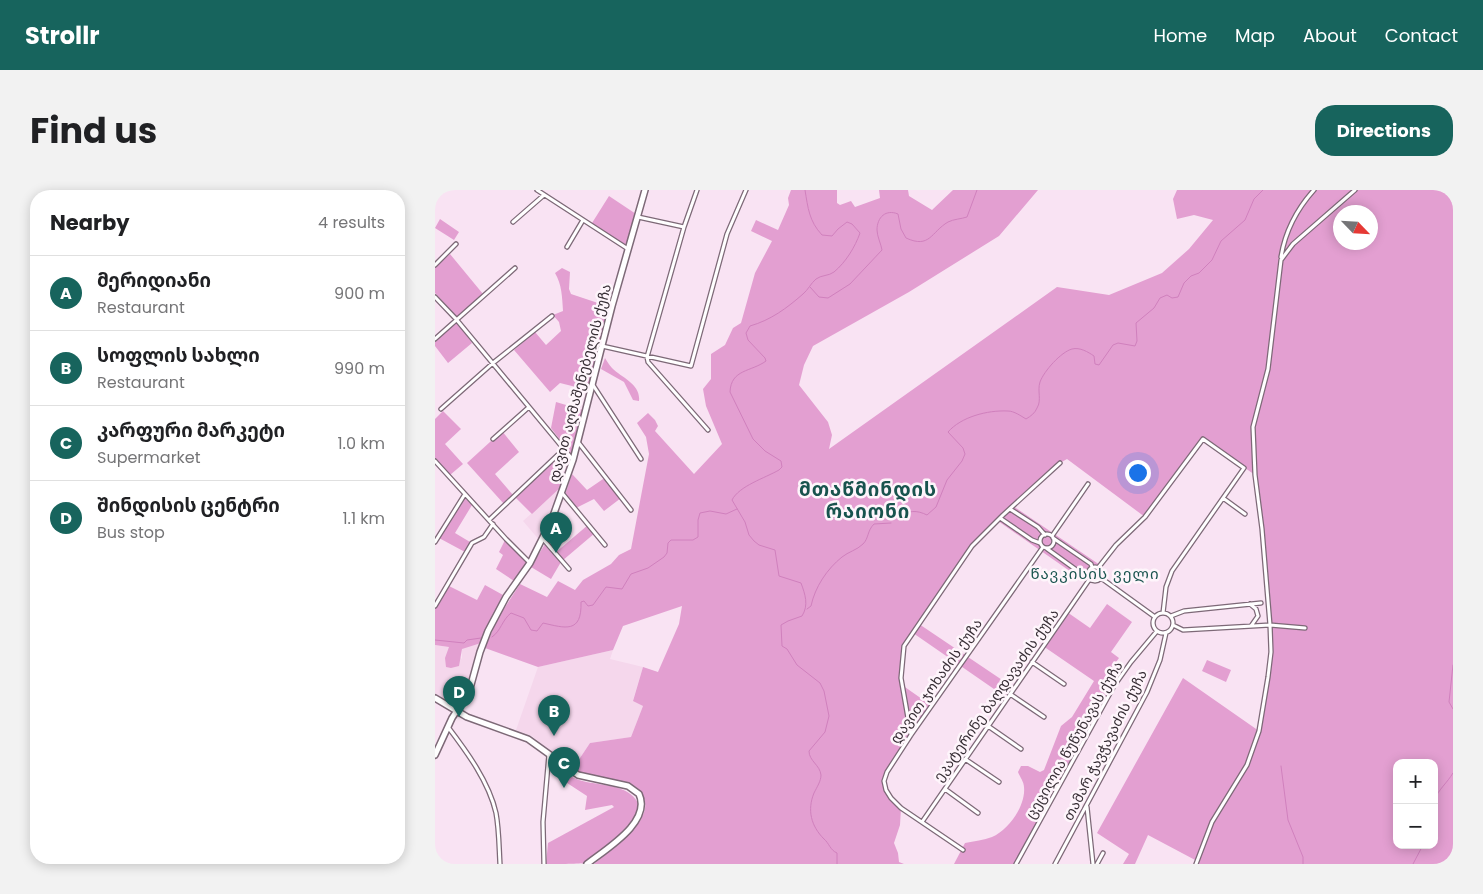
<!DOCTYPE html>
<meta charset="utf-8">
<style>
body{margin:0;font-family:Poppins,"Noto Sans Georgian",sans-serif;background:#f2f2f2;color:#202124}
.controls{position:absolute;right:15px;bottom:15px;display:grid;overflow:hidden;border-radius:10px;box-shadow:0 2px 12px #0003}
.controls button{width:45px;height:45px;display:grid;place-items:center;padding:0;border:0;border-bottom:1px solid #e0e0e0;background:#fff;color:#202124;font:25px sans-serif}
.compass{position:absolute;left:898px;top:15px;width:45px;height:45px;border-radius:50%;background:#fff;box-shadow:0 2px 12px #0003;rotate:115deg}
.you{position:absolute;left:702px;top:282px;width:18px;height:18px;margin:-12px;border:4px solid #fff;border-radius:50%;background:#1a73e8;box-shadow:0 0 0 8px #1a73e833}
.badge{display:grid;place-items:center;width:32px;height:32px;border-radius:50%;background:#17645d;color:#fff;font-size:16px;font-weight:700}
.pin{position:absolute;translate:-50% -41px;filter:drop-shadow(0 1px 2px #0008)}
.pin::after{content:'';position:absolute;top:26px;width:18px;height:15px;background:inherit;clip-path:polygon(0 0,100% 0,50% 100%)}
.list{margin:0;padding:0;list-style:none}
h2{display:flex;justify-content:space-between;align-items:center;height:65px;margin:0;padding:0 20px;font-size:21px}
h2 small{font-size:16px;font-weight:400;color:#757577}
.list li{display:grid;grid-template-columns:32px 1fr auto;gap:15px;align-items:center;box-sizing:border-box;height:75px;padding:0 20px;border-top:1px solid #e0e0e0}
.list b{display:block;font-size:19px;white-space:nowrap}
.list p{margin:0;font-size:16px;white-space:nowrap;color:#757577}
.list em{font-size:16px;font-style:normal;color:#757577}
.map{position:relative;flex:none;width:1018px;height:674px;overflow:hidden;border-radius:20px}
header{display:flex;align-items:center;gap:30px;box-sizing:border-box;height:70px;padding:0 25px;background:#17645d;color:#fff}
header strong{font-size:24px}
nav{display:flex;gap:28px;margin-inline-start:auto;font-size:18px}
.intro{display:flex;align-items:center;justify-content:space-between;box-sizing:border-box;height:120px;padding:0 30px}
h1{margin:0;font-size:35px}
.button{padding:12px 22px;border-radius:20px;background:#17645d;color:#fff;font-size:18px;font-weight:700}
main{display:flex;gap:30px;padding:0 30px}
aside{flex:1;background:#fff;border-radius:20px;box-shadow:0 2px 12px #0003}
.map>svg:first-child{display:block}
</style>
<header>
<strong>Strollr</strong>
<nav><a>Home</a><a>Map</a><a>About</a><a>Contact</a></nav>
</header>
<div class="intro"><h1>Find us</h1><a class="button">Directions</a></div>
<main>
<aside>
<h2>Nearby<small>4 results</small></h2>
<ul class="list">
<li><span class="badge">A</span><div><b>მერიდიანი</b><p>Restaurant</p></div><em>900 m</em></li>
<li><span class="badge">B</span><div><b>სოფლის სახლი</b><p>Restaurant</p></div><em>990 m</em></li>
<li><span class="badge">C</span><div><b>კარფური მარკეტი</b><p>Supermarket</p></div><em>1.0 km</em></li>
<li><span class="badge">D</span><div><b>შინდისის ცენტრი</b><p>Bus stop</p></div><em>1.1 km</em></li>
</ul>
</aside>
<div class="map">
<svg width="1018" height="674" viewBox="0 0 1018 674">
<rect width="100%" height="100%" fill="#f9e3f3"/>
<!-- built -->
<path fill="#f5d7ec" d="M128,295L121,314L105,351L88,331Z
M46,453L31,501L23,514L19,515L0,503V455L15,457L27,469V458Z
M178,460L175,469L208,477L198,510L208,516L196,547L155,553L137,580L97,546L81,540L103,477Z"/>
<!-- green -->
<path fill="#e39fd1" fill-rule="evenodd" d="M356,0H402V13L405,15L416,11L420,17L445,8L444,0H473L474,6L497,20L518,0H603L564,46L474,102L378,156L369,175L364,195L393,232L397,245L394,259L622,97L674,105L727,83L754,59L778,30L759,25L742,29L738,9L742,0H1018V674H761L762,671L713,645L700,674H688L694,664L662,643L748,488L824,541L836,462L835,435L820,285L769,249L710,327L632,269L625,273L578,316L665,375L660,377L652,393L563,331L537,356L484,434L579,498L572,508L478,443L469,456L467,495L497,516L452,582C446,600 455,605 466,618L465,635L459,653L463,663L464,672L469,674H159C176,660 221,630 208,606C205,600 201,596 194,594C182,590 168,590 155,587C149,586 143,583 137,580L155,553L196,547L208,516L198,511L208,477L223,482L244,434L247,416L188,436L178,460L103,477L50,458L63,428L85,394L112,407L123,391L140,400L148,390L176,374L184,365L196,359L214,264L211,247L202,233L213,223L220,230L223,236L220,241L259,284L287,254L271,216L268,199L276,189V164L290,155L298,138L306,133L320,83L337,51L316,41L321,30L343,40L354,15L353,8ZM906,22H936V52H906ZM962,573H999V655H962Z
M174,6L201,24L192,57L157,33Z
M5,29L24,42L19,50L0,38Z
M15,64L48,104L22,127L0,103V77Z
M127,78L135,82L134,99L136,104L175,117L153,200L125,193L115,202L79,160L100,142L111,155L126,141L124,132L118,125L128,121C127,107 127,95 120,83Z
M21,131L37,153L13,173L0,156V152Z
M170,168C172,171 174,175 177,178C187,188 206,194 204,211L198,210L189,192L166,179Z
M121,212L148,220L137,266L116,238Z
M8,221L26,239L10,254L28,274L15,285L0,269V229Z
M67,241L84,262L60,284L78,305L69,314L32,273Z
M117,272L130,287L128,295L97,324L80,307Z
M137,284L152,300L171,287L186,308L169,321L159,309L141,318L130,305Z
M29,307L37,315L20,343L35,352L30,362L4,348Z
M153,335L160,343L127,371L120,363Z
M70,350L93,373L79,391L61,379L68,365L64,362Z
M110,354L126,372L116,389L96,377Z
M50,395L68,405L51,439L46,453L27,459L24,476L16,478L11,477L10,468L14,457L0,455V410L5,412L14,396L42,410Z
M672,414L697,432L676,462L684,468L669,488L679,496L581,674H519L530,653C539,651 549,650 557,647C574,640 591,615 589,597C589,592 585,587 583,582L586,576H593L605,582L609,580L626,536L637,527L659,491L608,456L632,422L655,438Z
M772,470L796,480L791,492L767,481Z
M130,584C135,586 139,588 144,590C162,596 193,593 203,613C210,626 161,667 149,673C142,674 120,674 111,674L113,653L179,617L177,615L150,620L152,606L126,589Z"/>
<g fill="none" stroke-linecap="round" stroke-linejoin="round">
<!-- stream -->
<path stroke="#d080bd" stroke-width="1" d="M370,0C373,18 374,31 387,45L397,46L403,39L412,32L417,34L425,43C420,57 411,72 399,82C394,86 386,85 381,89C376,93 373,100 368,104C352,118 336,130 315,136L311,143L313,150L330,168L331,171C316,182 296,179 295,202L318,249L330,261L346,271L347,277L344,280C330,288 304,296 297,310L310,332L314,345L319,351L324,355L340,360L344,386L366,393C370,404 374,415 367,426L353,431L346,435L347,456L352,459L362,475L385,493L389,501L394,526L390,542L374,561C374,571 385,575 386,585C386,591 382,597 379,603C372,620 376,636 389,649C394,653 395,660 402,663V674
M375,97L384,107L393,108L415,94L447,60C446,54 442,46 442,40C442,27 451,19 463,24L466,39L471,48C495,59 496,42 513,32C519,29 526,29 532,27L542,0
M465,327C473,320 482,320 492,325L501,317L512,290L527,271L530,264L528,258L513,242C526,227 552,220 573,221C579,221 586,226 591,229C596,226 600,223 602,218C607,210 602,201 605,192C609,181 626,162 637,159C645,157 653,162 659,166L660,174L664,175L678,155L683,153L700,156L702,151L701,133L719,118L725,108L732,105L737,108L743,107L749,93L756,86L764,83L777,70L786,51L810,30L819,9L828,0
M372,419L376,416C380,397 392,379 407,367C413,362 422,360 428,354C434,348 432,341 439,334L456,333
M57,447C66,441 67,430 76,423L89,428L96,440L102,441L108,433C130,438 147,444 146,412L149,411L153,416L158,415L171,397L187,399L196,384L213,378L229,367L232,363L233,353L236,350H258L263,347V330L265,323L275,321L291,324L302,319
M0,450L29,453L32,450L46,448
M1018,475L1014,512L1018,519
M846,576L853,630L868,667V674
M999,610C1004,599 1012,593 1018,583
M978,674L988,655"/>
<!-- street casing -->
<g stroke="#7d6977" stroke-width="5.5">
<path id="street" d="M102,0L193,59
M262,0L249,37L212,167L213,172L273,240
M203,27L249,37
M78,32L109,5
M132,57L148,30
M846,67C850,42 862,19 879,0
M0,75L21,54
M0,107L21,129L138,270
M0,149L80,78
M167,156L256,176L292,44L311,0
M158,195L206,269
M6,219L58,173L117,126
M58,249L94,217
M143,252L196,320
M0,271L71,349L95,373
M127,303L170,355
M788,308L810,324
M575,319L603,337L610,345
M565,328L597,350L605,353
M54,330L129,259
M605 351a7 7 0 1 1 14 0a7 7 0 1 1-14 0Z
M617,346L653,294
M618,348L656,374L657,377
M108,349L134,379
M0,352L30,304
M611,358L647,384H652
M653 384a7 7 0 1 1 14 0a7 7 0 1 1-14 0Z
M663,378L681,355L710,327L768,249L809,278L737,381L731,397L728,423
M666,388L720,427
M815,414L821,419L823,426L816,436
M0,416L37,353L49,347L58,334
M718 433a10 10 0 1 1 20 0a10 10 0 1 1-20 0Z
M736,426L749,421L826,413
M738,435L748,440L835,435L870,438
M597,472L629,494
M575,504L609,527
M553,536L586,559
M13,537C32,562 54,592 61,623C64,639 64,657 65,674
M476,545L466,488L469,456L537,356L568,325L625,273
M530,569L564,592
M510,599L543,623
M652,617L658,674
M487,632L654,390
M528,660L466,618L456,608L451,600L449,591L452,582L476,545L608,357
M109,674L108,632L114,564
M581,674L679,496L696,472L722,441
M620,674L712,502L725,470L731,443
M662,674L668,663
M761,674L777,632L812,575L824,541L833,487L836,462L835,435L827,339L820,285L818,237L833,179L846,70L858,54L920,0"/>
</g>
<!-- secondary casing -->
<g stroke="#7d6977" stroke-width="8">
<path id="secondary" d="M0,508L32,527L93,549L143,585L193,596L204,604C217,632 171,659 152,674
M0,565L17,528L34,502L45,462L53,441L71,407L95,373L117,329L138,270L177,116L210,0"/>
</g>
<!-- street -->
<use href="#street" stroke="#fff" stroke-width="3"/>
<!-- secondary -->
<use href="#secondary" stroke="#fff" stroke-width="5"/>
</g>
<g text-anchor="middle" stroke-width="5" stroke-linejoin="round" paint-order="stroke">
<!-- street labels -->
<g font-size="14" fill="#372e35" stroke="#fef5fb">
<text transform="translate(145 193) rotate(-75)" y="5">დავით აღმაშენებელის ქუჩა</text>
<text transform="translate(501 491) rotate(-55)" y="5">დავით ჯოხაძის ქუჩა</text>
<text transform="translate(561 505) rotate(-55)" y="5">ეკატერინე ბაღდავაძის ქუჩა</text>
<text transform="translate(639 550) rotate(-60)" y="5">ცეცილია წუწუნავას ქუჩა</text>
<text transform="translate(670 555) rotate(-63)" y="5">თამარ ჭავჭავაძის ქუჩა</text>
</g>
<!-- neighbourhood labels -->
<g font-size="15" letter-spacing="1" fill="#18534e" stroke="#fef5fb">
<text x="660" y="389">წავკისის ველი</text>
</g>
<!-- district labels -->
<g font-size="19" font-weight="bold" letter-spacing="1" fill="#18534e" stroke="#fef5fb">
<text x="433" y="306">მთაწმინდის<tspan x="433" dy="22">რაიონი</tspan></text>
</g>
</g>
</svg>
<div class="controls">
<button>+</button>
<button>−</button>
</div>
<svg class="compass" viewBox="-18 -18 36 36"><path d="M0-13l5 13h-10z" fill="#e53935"/><path d="M0 13l5-13h-10z" fill="#757577"/></svg>
<div class="you"></div>
<div class="pin badge" style="left:121px;top:363px">A</div>
<div class="pin badge" style="left:119px;top:546px">B</div>
<div class="pin badge" style="left:129px;top:598px">C</div>
<div class="pin badge" style="left:24px;top:527px">D</div>
</div>
</main>
